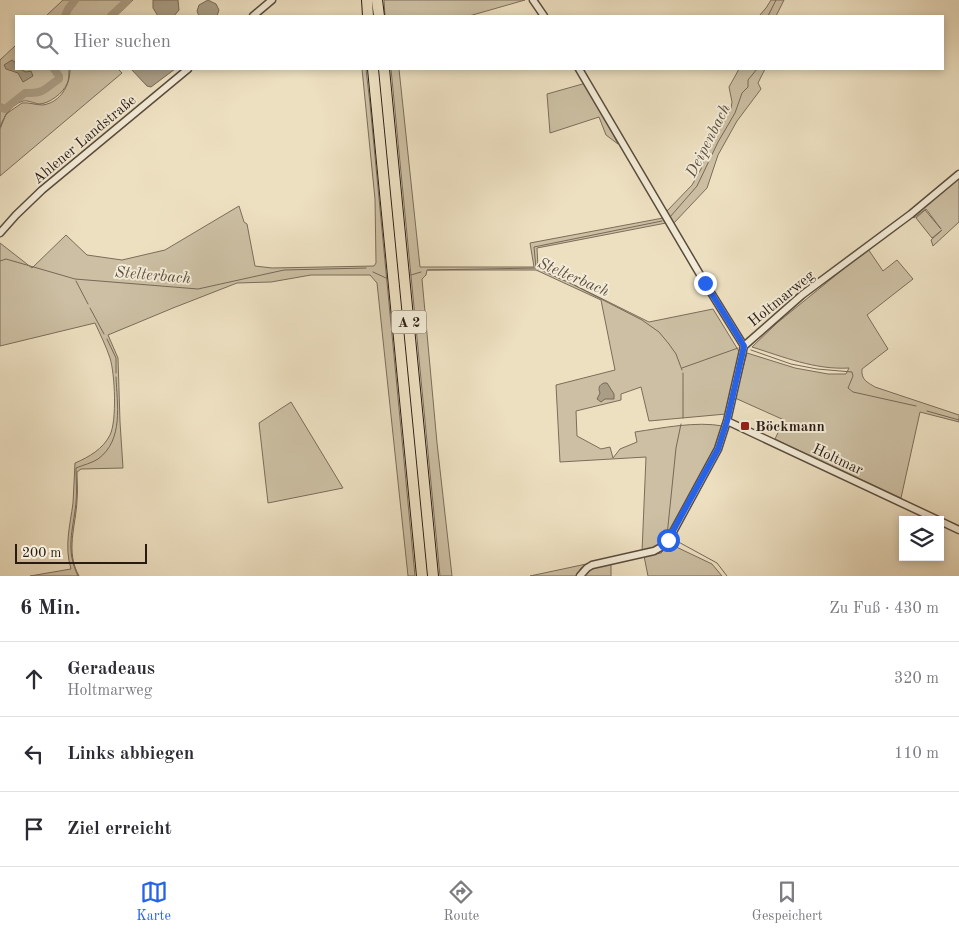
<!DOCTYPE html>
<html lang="de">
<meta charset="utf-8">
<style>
body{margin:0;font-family:"Old Standard TT",serif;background:#f7f7f7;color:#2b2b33}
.controls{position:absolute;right:15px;bottom:15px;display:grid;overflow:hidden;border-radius:0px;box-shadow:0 2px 8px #0003}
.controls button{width:45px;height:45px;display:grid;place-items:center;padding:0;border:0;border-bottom:1px solid #e1e1e2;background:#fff;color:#2b2b33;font:25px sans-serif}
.scale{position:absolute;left:15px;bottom:12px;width:132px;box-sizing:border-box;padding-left:5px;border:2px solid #291b11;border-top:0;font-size:14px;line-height:18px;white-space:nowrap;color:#291b11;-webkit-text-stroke:4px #f3ebd7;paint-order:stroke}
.stop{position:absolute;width:15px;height:15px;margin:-11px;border:4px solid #2563eb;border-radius:50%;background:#fff}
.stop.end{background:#2563eb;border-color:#fff;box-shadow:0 1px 5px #0008}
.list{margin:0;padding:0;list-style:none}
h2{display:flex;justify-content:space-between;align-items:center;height:65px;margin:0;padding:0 20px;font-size:21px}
h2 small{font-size:16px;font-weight:400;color:#7c7c81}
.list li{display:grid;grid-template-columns:32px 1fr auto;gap:15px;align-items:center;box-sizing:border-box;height:75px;padding:0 20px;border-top:1px solid #e1e1e2}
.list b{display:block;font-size:19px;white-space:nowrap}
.list p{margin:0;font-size:16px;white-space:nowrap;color:#7c7c81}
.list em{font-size:16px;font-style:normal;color:#7c7c81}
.icon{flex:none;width:28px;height:28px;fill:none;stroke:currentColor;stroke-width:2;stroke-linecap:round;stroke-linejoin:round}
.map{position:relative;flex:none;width:959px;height:576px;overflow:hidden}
.search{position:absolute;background:#fff;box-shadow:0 2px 8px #0003;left:15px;right:15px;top:15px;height:55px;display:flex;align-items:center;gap:12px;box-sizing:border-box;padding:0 18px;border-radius:0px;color:#7c7c81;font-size:19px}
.sheet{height:290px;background:#fff}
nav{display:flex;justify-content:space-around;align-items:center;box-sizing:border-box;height:70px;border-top:1px solid #e1e1e2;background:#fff;font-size:14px;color:#7c7c81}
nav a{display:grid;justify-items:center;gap:2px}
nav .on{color:#2563eb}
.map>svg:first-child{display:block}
</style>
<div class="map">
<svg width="959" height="576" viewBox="0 0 959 576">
<rect width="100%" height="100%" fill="#ede0c1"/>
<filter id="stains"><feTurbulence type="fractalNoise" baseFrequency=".004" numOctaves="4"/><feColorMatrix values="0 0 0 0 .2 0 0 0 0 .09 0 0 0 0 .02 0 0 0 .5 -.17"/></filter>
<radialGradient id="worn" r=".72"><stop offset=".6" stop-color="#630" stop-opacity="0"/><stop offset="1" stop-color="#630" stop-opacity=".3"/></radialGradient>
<!-- green -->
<path fill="#ccbfa3" stroke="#7a6d5a" d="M63,0H133L116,16H46Z
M384,0H525L469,16H385Z
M771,0H784L776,16H759L766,8Z
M16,45V69H69C69,74 69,80 67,84C63,93 49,104 39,104C33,103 28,100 23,101C11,105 4,116 0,127V60Z
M70,69H118L122,73L0,176V129L6,114L22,103C29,102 35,105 43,105C61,102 70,85 70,69Z
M362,69H366L370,104L415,576H408L377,283L370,275H311L271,282L237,283L173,308L108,335L118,358L120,422L123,468L81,469L77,472C77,481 78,491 77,500C76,526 65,551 79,576H30L71,569C64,546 70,526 73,503C74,490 74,476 75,463C89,457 103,449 110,435C117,421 115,374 110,358C106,346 100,334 95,323L0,346V243L32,268L66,235L87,255L122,260L165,250L239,206L244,222L247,224L255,266L272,268L374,266L376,263L375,199Z
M391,69H399L420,267H534L530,243L663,218L666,223L537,248L538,267L649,322L713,309L740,353L726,414L649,421L641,387L621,394V400L576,411L577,436L601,449L610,447L613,458L620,449L637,442L635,432C662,428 696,421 723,426L717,447L666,539L662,545L642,552L646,457L560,462L556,385L615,370L601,300L536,270H427L426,275L422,279L437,443L452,576H440Z
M739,69H765L758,83L761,89L737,121L718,155L707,188L673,224L666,212L692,185L701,169L706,153L731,109L732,102L729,87Z
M586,83L618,144L606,135L599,117L550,133L547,94Z
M959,177V222L933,246L931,240L942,230L932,238L916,218L925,210L941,229L926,209L914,218L911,216Z
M868,249L883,271L897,260L913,279L867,315L888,349L862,369C861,380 867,382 875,387L959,415V422L920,412L901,498L775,439L784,420L735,398L747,353L795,368L828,374H846L849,368C815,370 784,357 752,347L777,323Z
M291,402L343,488L268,503L259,423Z
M670,544L712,564L722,576H648L644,556L661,553Z
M591,563L581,568L576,576H530Z
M611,563V576H584L593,568Z"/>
<!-- water -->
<path fill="#aa9d85" stroke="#766957" d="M153,0H178L179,10L174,16H158L153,8Z
M208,0L216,4L219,10L217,16H199L197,11L199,5Z
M12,60L16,63V69H20L26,72L31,71L33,76L23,82L18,73L6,69L4,65Z
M131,69H175L151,87L147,86Z
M604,383H607L614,394V399H605L601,402L597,399L600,393C598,388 599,385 604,383Z"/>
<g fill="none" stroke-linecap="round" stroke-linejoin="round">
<!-- stream -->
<path stroke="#766957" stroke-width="1" d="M768,16L776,0
M670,217L697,186L718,142L735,113L742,93L748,87V80L757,69
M0,261L6,259L75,279L198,289L284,270L366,268
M536,268L534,247L662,221
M428,270L536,268L570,283L642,320L659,332L669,344L676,354L682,370
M373,272L386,278
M411,275L421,272
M76,281L88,304
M90,308L104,334
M107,339L116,358V373
M751,350L791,364L817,369L852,372L853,376L848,388L853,392L916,406
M682,368L738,348
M927,411L959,420
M683,418V373
M667,536L676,448L681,424
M673,539L717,563L727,576
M78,576C65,549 73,531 76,503C77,492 76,479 76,468C83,465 92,463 98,459C124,440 117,404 116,377"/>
<!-- river -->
<path stroke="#aa9d85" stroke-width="8" d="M65,16L68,9L75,0
M111,16L128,0
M0,107L5,109L25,93C46,93 42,90 59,79V76L54,69"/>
<!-- minor casing -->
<g stroke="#5a4c3d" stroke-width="9">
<path id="minor" d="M533,0L544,16
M253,16L272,0
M579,69L705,283L744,346
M0,233L16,215L42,190L188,69
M727,421L938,520
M940,521L959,530
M580,576L587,568L592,565L654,551L663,546L668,541L718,449L727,421L744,346L802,295L911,214L959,174"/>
</g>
<!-- highway casing -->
<g stroke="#291b11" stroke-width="12">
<path id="highway" d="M367,0L368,16
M377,0L379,16
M373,69L422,576
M384,69L433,576"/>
</g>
<!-- minor -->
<use href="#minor" stroke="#f3ebd7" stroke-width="6"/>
<!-- highway -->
<use href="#highway" stroke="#ede0c1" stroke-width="10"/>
</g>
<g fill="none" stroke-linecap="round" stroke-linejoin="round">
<!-- route -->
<path stroke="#2563eb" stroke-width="6" d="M668,540L718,449L727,421L744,346L705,283"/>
</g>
<!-- markers -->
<rect fill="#8f2418" stroke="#f3ebd7" stroke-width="2" x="740" y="421" width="10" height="10" rx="2.5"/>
<g text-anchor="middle" stroke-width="4" stroke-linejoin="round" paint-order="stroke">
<!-- shield labels -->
<rect fill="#f3ebd7" stroke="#66594c" stroke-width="1" x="391.5" y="310.5" width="35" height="23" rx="4"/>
<g font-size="14" font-weight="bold" fill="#291b11">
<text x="409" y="327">A 2</text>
</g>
<!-- street labels -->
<g font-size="15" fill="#291b11" stroke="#f3ebd7">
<text transform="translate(84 139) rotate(-40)" y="5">Ahlener Landstraße</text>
<text transform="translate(781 298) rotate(-39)" y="5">Holtmarweg</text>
<text transform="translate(838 459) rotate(25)" y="5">Holtmar</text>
</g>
<!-- poi labels -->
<g font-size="15" font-weight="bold" fill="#291b11" stroke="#f3ebd7" text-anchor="start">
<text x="755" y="431">Böckmann</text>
</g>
<!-- water labels -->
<g font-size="16" font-style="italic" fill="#5d4f3f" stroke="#f3ebd7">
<text transform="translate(707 140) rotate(-63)" y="6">Deipenbach</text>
<text transform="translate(153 274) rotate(5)" y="6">Stelterbach</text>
<text transform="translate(574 276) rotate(23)" y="6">Stelterbach</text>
</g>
</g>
<rect width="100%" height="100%" filter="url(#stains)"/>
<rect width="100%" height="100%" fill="url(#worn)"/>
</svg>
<div class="controls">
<button><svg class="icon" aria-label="layers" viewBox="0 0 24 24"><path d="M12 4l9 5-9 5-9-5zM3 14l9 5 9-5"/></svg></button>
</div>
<div class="scale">200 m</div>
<div class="stop" style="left:668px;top:540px"></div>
<div class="stop end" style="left:705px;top:283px"></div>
<div class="search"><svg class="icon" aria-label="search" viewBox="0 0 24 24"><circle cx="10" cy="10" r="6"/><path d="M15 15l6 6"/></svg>Hier suchen</div>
</div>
<section class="sheet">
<h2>6 Min.<small>Zu Fuß · 430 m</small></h2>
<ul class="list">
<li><svg class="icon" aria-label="ahead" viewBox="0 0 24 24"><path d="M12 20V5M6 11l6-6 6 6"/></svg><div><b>Geradeaus</b><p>Holtmarweg</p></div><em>320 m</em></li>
<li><svg class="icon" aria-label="left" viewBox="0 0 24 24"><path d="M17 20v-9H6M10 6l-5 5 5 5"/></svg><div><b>Links abbiegen</b></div><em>110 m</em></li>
<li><svg class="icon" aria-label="arrive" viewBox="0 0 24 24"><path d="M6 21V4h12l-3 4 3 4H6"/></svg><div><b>Ziel erreicht</b></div></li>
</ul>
</section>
<nav>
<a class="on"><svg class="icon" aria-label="map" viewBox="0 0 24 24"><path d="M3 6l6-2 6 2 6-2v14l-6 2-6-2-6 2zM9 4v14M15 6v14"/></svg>Karte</a>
<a><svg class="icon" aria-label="directions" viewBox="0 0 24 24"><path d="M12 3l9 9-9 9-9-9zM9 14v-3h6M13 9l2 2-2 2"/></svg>Route</a>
<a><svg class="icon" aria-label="saved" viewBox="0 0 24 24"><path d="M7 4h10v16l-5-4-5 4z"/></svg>Gespeichert</a>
</nav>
